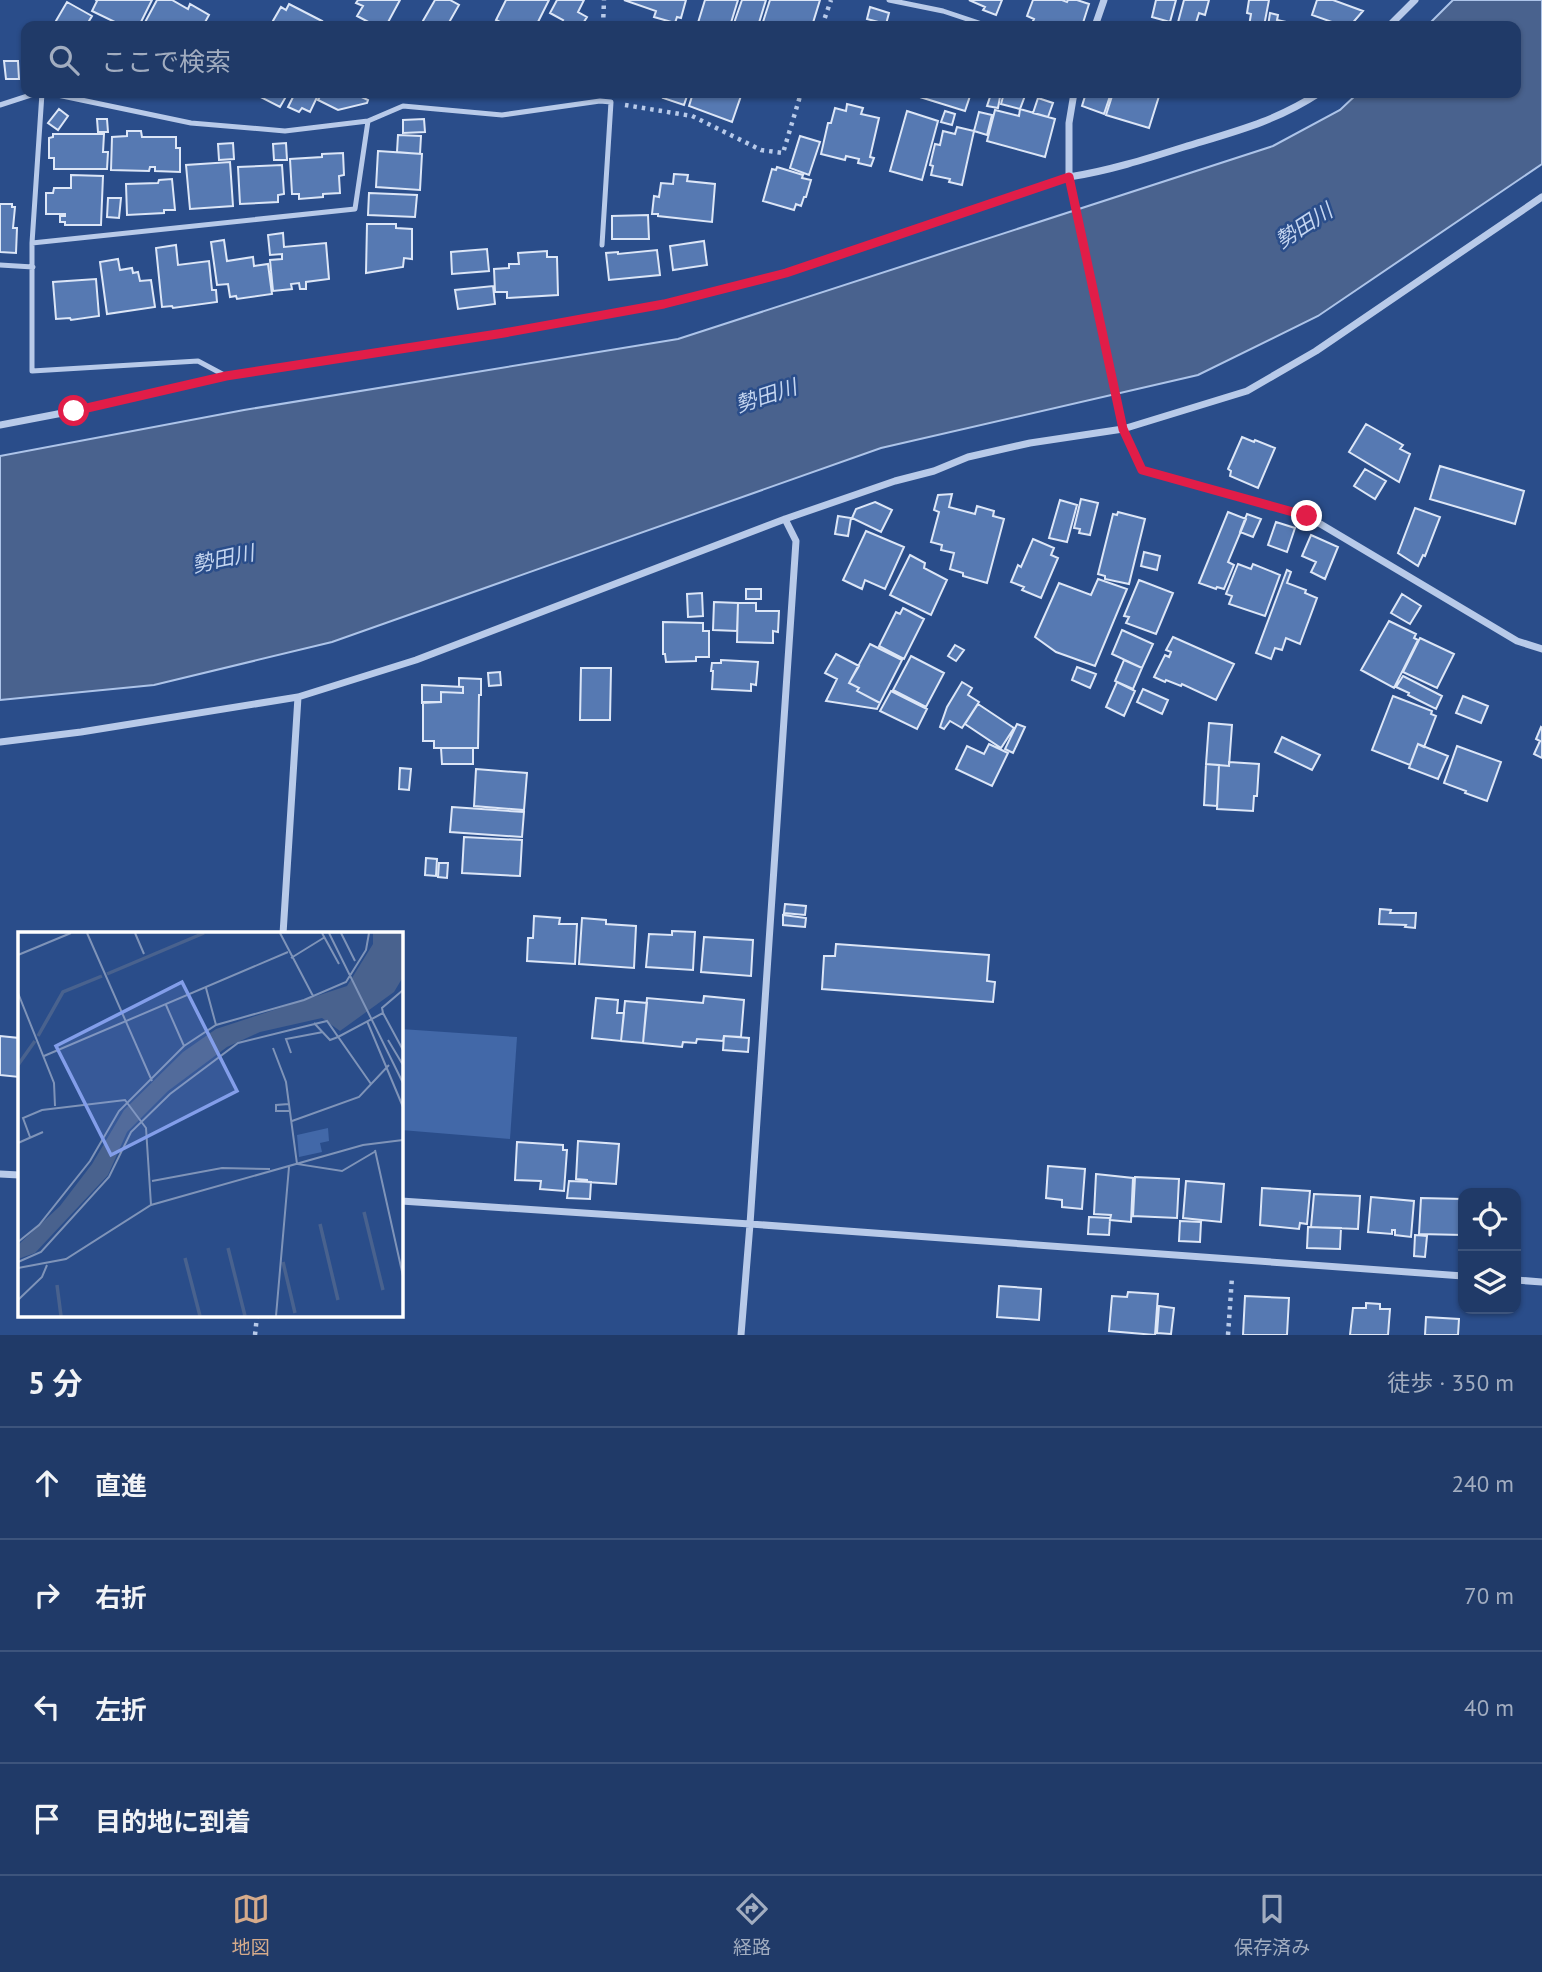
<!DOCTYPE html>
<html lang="ja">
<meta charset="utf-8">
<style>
body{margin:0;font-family:"PT Sans","Noto Sans JP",sans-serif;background:#28416e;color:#f1f3f6}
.controls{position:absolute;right:21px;bottom:21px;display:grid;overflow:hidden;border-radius:14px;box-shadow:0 2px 5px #0004}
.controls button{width:63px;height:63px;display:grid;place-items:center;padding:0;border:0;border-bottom:2px solid #3d547c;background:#203a68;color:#f1f3f6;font:35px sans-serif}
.stop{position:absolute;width:21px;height:21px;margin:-16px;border:5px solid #e11d48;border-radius:50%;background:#fff}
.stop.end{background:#e11d48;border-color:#fff;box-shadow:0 2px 7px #0008}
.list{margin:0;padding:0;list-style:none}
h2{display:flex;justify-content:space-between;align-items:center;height:91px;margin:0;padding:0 28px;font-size:30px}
h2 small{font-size:23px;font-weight:400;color:#a2adc0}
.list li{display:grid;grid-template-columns:46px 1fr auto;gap:21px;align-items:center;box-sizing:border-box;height:112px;padding:0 28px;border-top:2px solid #3d547c}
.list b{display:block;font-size:26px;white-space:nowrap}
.list em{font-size:23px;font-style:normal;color:#a2adc0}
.icon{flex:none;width:38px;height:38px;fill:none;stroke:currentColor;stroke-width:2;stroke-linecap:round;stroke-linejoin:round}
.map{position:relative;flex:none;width:1542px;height:1335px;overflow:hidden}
.search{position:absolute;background:#203a68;box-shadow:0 2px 5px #0004;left:21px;right:21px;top:21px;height:77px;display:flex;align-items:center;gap:18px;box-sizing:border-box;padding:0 24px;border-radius:14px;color:#a2adc0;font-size:26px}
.sheet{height:539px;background:#203a68}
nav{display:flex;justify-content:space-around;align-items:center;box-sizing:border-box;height:98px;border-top:2px solid #3d547c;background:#203a68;font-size:19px;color:#a2adc0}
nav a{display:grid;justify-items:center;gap:4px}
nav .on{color:#d6ab8b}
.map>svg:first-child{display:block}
</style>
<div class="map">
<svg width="1542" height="1335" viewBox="0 0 1542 1335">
<rect width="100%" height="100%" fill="#2a4d8a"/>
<!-- green -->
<path fill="#4268a8" d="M401,1029L517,1037L510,1139L401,1130Z"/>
<!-- water -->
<path fill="#49628e" stroke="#adc4e9" stroke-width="2" d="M1453,0H1542V164L1318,316L1198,375L881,448L332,642L154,685L0,700V456L244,410L678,339L1273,146L1340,110L1358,93H1516V26H1427Z"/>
<!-- building -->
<path fill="#5679b2" stroke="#dce6f7" stroke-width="2" d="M96,0H152L139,26H123L92,11L97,1Z
M157,0H172L188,9L190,4L209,15L203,26H143Z
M358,0H400L386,26H376L357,16L363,6L356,3Z
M435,0H450L459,5L447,26H420Z
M506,0H549L536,26H508L496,20Z
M557,0H584L578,12L587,17L582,25L584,26H559L563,20L550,13Z
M624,0H686L681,18L677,17L675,23L654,17L656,11Z
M705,0H738L730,26H697Z
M742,0H766L758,26H733Z
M770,0H820L812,26H766L762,25Z
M969,0H1002L996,15L983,10L985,7Z
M1033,0H1062L1067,2L1068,0H1077L1089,4L1082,26H1034L1031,25L1034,19L1027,16Z
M1156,0H1176L1170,22L1152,17Z
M1184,0H1209L1205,15L1199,13L1195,26H1177Z
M1249,0H1269L1264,26H1249L1251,14L1247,13Z
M1317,0H1333L1363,11L1350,26H1343L1312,15Z
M67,2L92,16L86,26H53Z
M289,4L322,21L320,24L325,26H270L281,7L286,10Z
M870,7L889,13L886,24L867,19Z
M1270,13L1278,15L1277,20L1291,23L1290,26H1268Z
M4,61H18L19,79H6Z
M253,93H288L280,107Z
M295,93H319L310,112L302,108L299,112L288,107Z
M322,93H353L368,100L367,103L338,110L318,100Z
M665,93H688L684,105L663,98Z
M693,93H742L732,122L689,106Z
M921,93H971L965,111L920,97Z
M1004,93H1026L1020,109L1001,104Z
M1086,93H1111L1104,114L1082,106Z
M1113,93H1160L1149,128L1106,115Z
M991,94L1000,97L998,108L987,106Z
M1038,98L1053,103L1048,117L1033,113Z
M847,104L863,108L861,114L879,118L870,157L874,158L871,166L858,163L859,159L846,156L845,160L821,154L828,123H831L835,108L846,111Z
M59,109L68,116L58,130L48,123Z
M1020,109L1055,119L1045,157L987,141L995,110L1019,116Z
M907,111L938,121L922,180L890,171Z
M945,111L955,114L952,125L941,122Z
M979,112L992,115L987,135L974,131Z
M97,119H107L108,132H98Z
M424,119L425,132L403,133V120Z
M957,127L974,131L962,185L949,182L950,179L931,175L933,166L930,165L935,144L940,145L943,131L955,134Z
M127,131H141L142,137H176V148H180V172L155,171V167H150L149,171L111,170L112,137L127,136Z
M53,134H104L103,152H108L107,169H54V158H49V138L53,137Z
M398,135L421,136L420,154L397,152Z
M800,136L820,142L809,175L790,168Z
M233,143L234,159L219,160L218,144Z
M286,143L287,160H274L273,144Z
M378,151L422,154L420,190L376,187Z
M343,153L344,175L339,176L340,193L323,194V197L299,199V194H292L290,159L322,157V154Z
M230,162L233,206L190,209L186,165Z
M282,165L284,194L278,195V202L240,204L238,167Z
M777,167L803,175L802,178L811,180L806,197H804L801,206L796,204L794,210L763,201L772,169L776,170Z
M674,174L688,175L687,181L715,184L712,222L658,216V214H652L654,196L659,197L661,183L673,184Z
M71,175L103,176L101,225H65V222H60V216H65V214H46V193H53L54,188H71Z
M172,179L175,210H164V213L127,215L126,184L158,183L159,180Z
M369,193L417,195L415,217L368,215Z
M108,198H121L119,218L107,217Z
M0,204H12V207H15L13,228H17L16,253L0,252Z
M648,215L649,239H612V216Z
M367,224H396V228L412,229V259L404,258L403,267L366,273Z
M283,233L284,247L326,243L329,279L306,282V289H300L299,283L291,284L292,289L273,291L270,260L282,259V254L270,255L268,235Z
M224,240L227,261L253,257L254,266L268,264L272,294L237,299L236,296L230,297L228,284L217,285L211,242Z
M704,241L707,265L673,270L670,246Z
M176,245L178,265L209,261L212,290H216L217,302L173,308L172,306L162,307L156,248Z
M487,249L489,271L452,274L451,252Z
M657,250L660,275L609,280L606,253L618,252V254Z
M547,251V257H557L558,295L507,298V292H495L494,269L509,268V264H519L518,253Z
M118,259L120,270L132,268L133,273L138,272L140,281L151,280L155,307L107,314L100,262Z
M96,279L99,316L71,320L70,318L56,319L53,282Z
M493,286L495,304L458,309L455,290Z
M1366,424L1403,445L1400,449L1410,454L1399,482L1349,452Z
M1242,437L1254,442L1255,440L1275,448L1258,488L1230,476L1231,471L1228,469Z
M1440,466L1524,491L1515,524L1430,499Z
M1365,469L1386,481L1375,499L1354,486Z
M952,494L949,507L975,514L977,506L994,511L993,516L1004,519L987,583L963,576V573L950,569L954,553L941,550L942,545L931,542L939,512L934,510L938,495Z
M1081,499L1098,503L1090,535L1079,533L1080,529L1074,528Z
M1060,500L1077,505L1067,542L1049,538Z
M875,502L892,510L881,532L852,518L856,509Z
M1415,508L1440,517L1425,556L1423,555L1418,566L1398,553Z
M1118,512L1145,519L1129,584L1105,579V576L1098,574L1113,514L1117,515Z
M1228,512L1246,519L1228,562L1234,565L1224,589L1217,587L1216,589L1199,583Z
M1247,514L1261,519L1253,537L1240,532Z
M838,516L851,518L848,536L835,534Z
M1276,522L1295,528L1287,552L1268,545Z
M866,531L904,547L885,589L865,580L862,589L843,580Z
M1311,535L1338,547L1325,579L1311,572L1316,562L1302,556Z
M1033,539L1054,548L1051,555L1058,558L1041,598L1022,590L1024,587L1011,582L1018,565L1021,567Z
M1144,552L1160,556L1157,570L1141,566Z
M910,555L925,563L924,568L947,580L931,615L890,595Z
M1238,564L1251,569L1253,564L1280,575L1265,616L1229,604L1232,596L1226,594Z
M1287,570L1291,572L1287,583L1306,590L1305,593L1317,598L1300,644L1286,638L1282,650L1275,648L1271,659L1256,653Z
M1098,579L1127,589L1095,666L1056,652L1035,637L1059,583L1091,595Z
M1139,580L1173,593L1156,634L1126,623L1129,617L1124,616Z
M746,589H761V599H746Z
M702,593L703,616L688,617L687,594Z
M1402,594L1421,606L1410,624L1391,613Z
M714,602L738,603L737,631L713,630Z
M738,603H756V611H779L778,632L773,631V643L737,642Z
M903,608L924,619L904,659L879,646L896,612L900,614Z
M1389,621L1416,634L1414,638L1418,640L1394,688L1361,670Z
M663,622L703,623V631H709V657H696V661L666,662L665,654H663Z
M1122,630L1153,644L1142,668L1112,654Z
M1173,637L1234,664L1216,700L1182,684L1181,686L1166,680L1165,682L1154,677L1165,655L1169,657L1171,652L1166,650Z
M1420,638L1454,654L1437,688L1403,672Z
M870,644L902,660L880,703L857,691L859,688L849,683Z
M955,645L964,650L956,661L948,656Z
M836,654L859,666L849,683L859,688L857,691L880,703L877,709L826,701L837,679L825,673Z
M911,656L944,673L926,707L893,690Z
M721,660L758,662L756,685L751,684V691L712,689L713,671H711L712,663H721Z
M1124,660L1142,668L1133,689L1115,681Z
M1077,667L1096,674L1090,688L1072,680Z
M581,668H611L610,720H580Z
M500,672L501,685L489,686L488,673Z
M1403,676L1442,696L1436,709L1408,695L1409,693L1396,687Z
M459,678L481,679V695H479L478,748H434V741H423V702H441V692L463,693V687H459Z
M962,682L972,688L968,695L979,702L962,728L950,721L944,729L940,727L947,707Z
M1117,682L1135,691L1124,716L1106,707Z
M422,685L463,687V693L441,692V702L422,703Z
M1143,689L1168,700L1162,714L1137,702Z
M891,691L927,709L917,729L880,711Z
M1393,696L1432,711L1431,714L1436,716L1424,747L1418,744L1410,765L1372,750Z
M1463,696L1488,706L1481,723L1456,713Z
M978,704L1014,728L1001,748L965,724Z
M1209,723L1232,725L1229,766L1206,764Z
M1017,724L1025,727L1013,753L1005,749Z
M1541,727L1542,728V758L1534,754L1540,741L1536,739Z
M1282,737L1320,755L1312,770L1275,752Z
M989,744L1008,753L992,786L956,769L967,746L984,754Z
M1418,744L1448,756L1438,779L1409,768Z
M1457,746L1501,762L1487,801L1465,793L1466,791L1444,783Z
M441,748H473V764H442Z
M1229,762L1259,764L1257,796H1254L1253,811L1217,809L1219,765L1229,766Z
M1206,764L1219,765L1217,806L1204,805Z
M400,768L411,769L409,790L399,789Z
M476,769L527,773L524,810L474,806Z
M452,807L524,812L522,837L450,832Z
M464,837L522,840L520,876L462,873Z
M426,858L437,859L436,876L425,875Z
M439,863H448L447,878L438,877Z
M785,904L806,906L805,915L784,913Z
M1380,909L1391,910L1390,913H1416L1415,928L1405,927L1406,925L1379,924Z
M783,915L806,918L805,927L783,925Z
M534,916L560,918L559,924H577L575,964L527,961L528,938H533Z
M582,918L606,920V924L636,926L634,968L579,964Z
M672,931L695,932L693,970L646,967L649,934L672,935Z
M704,937L753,940L751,976L701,972Z
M836,944L989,955L987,981L995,982L993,1002L822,989L824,956H835Z
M704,996L744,1000L741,1037L724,1036L723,1041L697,1039L696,1043L683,1042L682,1047L643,1043L647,998L703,1003Z
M596,998L618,1000L617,1013H624L621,1041L592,1038Z
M625,1001L647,1003L643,1043L621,1041Z
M0,1036L19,1038V1077L0,1075Z
M724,1036L749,1038L748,1052L723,1050Z
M578,1141L619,1144L616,1184L587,1182V1180L576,1179Z
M517,1142L563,1145V1150H567L564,1191L540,1189L541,1181L515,1180Z
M1048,1166L1085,1169L1082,1209L1062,1207V1200L1046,1198Z
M1096,1174L1133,1178L1131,1222L1110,1220L1111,1215L1094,1214Z
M1135,1177L1179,1179L1177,1218L1133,1216Z
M569,1181L591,1182L590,1199L567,1198Z
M1186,1181L1224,1184L1221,1222L1183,1218Z
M1262,1188L1310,1191L1307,1224L1300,1223L1299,1229L1260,1225Z
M1314,1194L1360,1196L1358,1229L1311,1227Z
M1371,1197L1414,1201L1411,1237L1395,1235V1230H1392V1234L1368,1232Z
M1421,1198L1463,1199V1235L1419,1234Z
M1089,1217L1110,1218L1109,1235L1088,1234Z
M1180,1221L1201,1222L1200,1242L1179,1241Z
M1308,1227L1341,1228L1340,1249L1307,1248Z
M1415,1235L1427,1236L1425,1257L1414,1256Z
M999,1286L1041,1289L1039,1320L997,1317Z
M1128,1292L1158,1294L1155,1335L1109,1331L1112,1296L1127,1297Z
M1245,1296L1289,1298L1287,1335H1243Z
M1366,1303L1380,1304V1309H1390L1388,1335H1350L1353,1308H1366Z
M1159,1306L1174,1308L1171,1334L1157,1333Z
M1426,1317L1459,1319L1458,1335H1425Z"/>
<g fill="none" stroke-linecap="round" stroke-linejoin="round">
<!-- path -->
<path stroke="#b8cae9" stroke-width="4.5" stroke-dasharray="3.5 5" stroke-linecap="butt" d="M603,26L604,0
M822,26L831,0
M625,105L692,116L761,150L783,153L801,93
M255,1335L257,1316
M1228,1335L1232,1277"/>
<!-- service -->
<path stroke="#b8cae9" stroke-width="5" d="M889,0L943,11L988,26
M42,93L32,243V371L198,361L226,376
M48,93L191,123L285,131L368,121L403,106L502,115L600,101L611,102L602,245
M0,105L37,93
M32,243L355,209L368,121
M0,265L33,267"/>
<!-- minor -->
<path stroke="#b8cae9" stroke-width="7" d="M1095,26L1104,0
M1389,26L1415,0
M1074,93L1069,123V177L1123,429L1142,470L1307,516L1517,641L1542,649
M0,425L73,411L226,376L504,333L664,304L786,273L1069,177C1108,171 1146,159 1184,147C1233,132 1275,122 1319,93
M0,742L81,732L298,697L416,660L785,519L895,481L934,471L968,457L1030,443L1123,429L1247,391L1316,351L1542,197
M283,934L298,697
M0,1174L19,1175
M401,1201L750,1224L1463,1276
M1516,1280L1542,1282
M741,1335L750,1224L796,541L785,519"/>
</g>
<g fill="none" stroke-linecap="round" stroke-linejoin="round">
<!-- route -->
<path stroke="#e11d48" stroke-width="9" d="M74,411L226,376L504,333L664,304L786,273L1069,177L1123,429L1142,470L1307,516"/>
</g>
<g text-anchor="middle" stroke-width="5" stroke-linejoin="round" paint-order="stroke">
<!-- water labels -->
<g font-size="21" font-style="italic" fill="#c4d5f0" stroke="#2a4d8a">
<text transform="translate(1304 226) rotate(-33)" y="7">勢田川</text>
<text transform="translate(766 396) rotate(-18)" y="7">勢田川</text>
<text transform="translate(223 559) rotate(-12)" y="7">勢田川</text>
</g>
</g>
<!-- overview -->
<g transform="translate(18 932)">
<rect width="385" height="385" fill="#2a4d8a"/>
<path d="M310,196L311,209L302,211L304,220L281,225L279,203Z" fill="#4268a8"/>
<path d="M355,1H385V45L376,60L322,99L304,86L242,100L209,115L150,159L109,200L90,243L17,321L0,327V313L42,274L74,232L106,178L165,120L198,97L329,54L355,12Z" fill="#49628e"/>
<path fill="none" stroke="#49628e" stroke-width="3.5" d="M89,42L186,1M20,104L45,60L84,44M0,133L17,109M346,280L365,358M302,292L320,368M210,316L227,384M167,326L182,384M265,330L277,381M39,353L43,384"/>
<path fill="none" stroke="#7f94b9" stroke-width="2" d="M69,1L134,149M117,1L126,22M262,1L295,64M304,1L321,32M311,1L385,151M323,1L337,29M0,23L53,1M273,26L307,5M188,56L198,93M0,61L36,151L37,174M148,73L166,114M365,81L385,118M349,89L385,175M296,91L312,108L320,105L365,81L364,76L385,58M370,108L385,133M255,116L268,150L279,232L324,239L358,219M273,121L268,107L305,100M26,124L270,20M271,172L258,173V179H271M274,189L341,165L371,133M12,205L5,186L24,178L107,168L128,196L133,273M0,211L25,200M357,218L385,344M134,249L204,236L252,237M0,310L21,293L72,229L101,179L166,114L198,93L286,68L328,50L348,18L351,1M0,330L23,320L91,245L113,200L152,162L220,111L309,89L353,152M0,336L48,327L133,273L345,213L385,208M0,368L24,345L29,333M258,384L271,235"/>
<path fill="#839eea" fill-opacity="0.15" stroke="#839eea" stroke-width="3.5" d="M164,50L219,159L93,223L38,114Z"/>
<rect width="385" height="385" fill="none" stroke="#fff" stroke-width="3.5"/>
</g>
</svg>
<div class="controls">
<button><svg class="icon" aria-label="locate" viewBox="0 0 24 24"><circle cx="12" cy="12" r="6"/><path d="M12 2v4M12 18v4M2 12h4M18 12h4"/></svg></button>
<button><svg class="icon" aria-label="layers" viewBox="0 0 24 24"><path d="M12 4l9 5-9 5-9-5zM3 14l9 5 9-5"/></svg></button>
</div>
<div class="stop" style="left:74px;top:411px"></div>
<div class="stop end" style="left:1307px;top:516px"></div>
<div class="search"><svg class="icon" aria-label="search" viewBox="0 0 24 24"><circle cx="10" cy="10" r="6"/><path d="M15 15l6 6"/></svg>ここで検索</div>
</div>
<section class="sheet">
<h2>5 分<small>徒歩 · 350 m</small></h2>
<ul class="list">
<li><svg class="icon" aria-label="ahead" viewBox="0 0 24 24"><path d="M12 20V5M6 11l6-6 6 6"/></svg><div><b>直進</b></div><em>240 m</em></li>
<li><svg class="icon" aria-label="right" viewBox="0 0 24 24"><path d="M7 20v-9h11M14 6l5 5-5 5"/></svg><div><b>右折</b></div><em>70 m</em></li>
<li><svg class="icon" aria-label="left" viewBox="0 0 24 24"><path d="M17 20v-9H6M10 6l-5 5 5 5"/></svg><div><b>左折</b></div><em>40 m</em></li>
<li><svg class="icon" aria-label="arrive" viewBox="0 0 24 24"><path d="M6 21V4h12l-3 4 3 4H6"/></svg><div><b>目的地に到着</b></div></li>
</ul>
</section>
<nav>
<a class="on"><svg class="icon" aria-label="map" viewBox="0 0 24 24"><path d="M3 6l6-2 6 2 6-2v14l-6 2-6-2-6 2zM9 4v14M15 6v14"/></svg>地図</a>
<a><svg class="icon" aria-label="directions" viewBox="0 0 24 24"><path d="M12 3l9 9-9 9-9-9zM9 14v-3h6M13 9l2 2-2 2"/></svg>経路</a>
<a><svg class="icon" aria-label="saved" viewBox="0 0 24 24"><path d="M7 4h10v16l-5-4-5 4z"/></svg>保存済み</a>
</nav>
